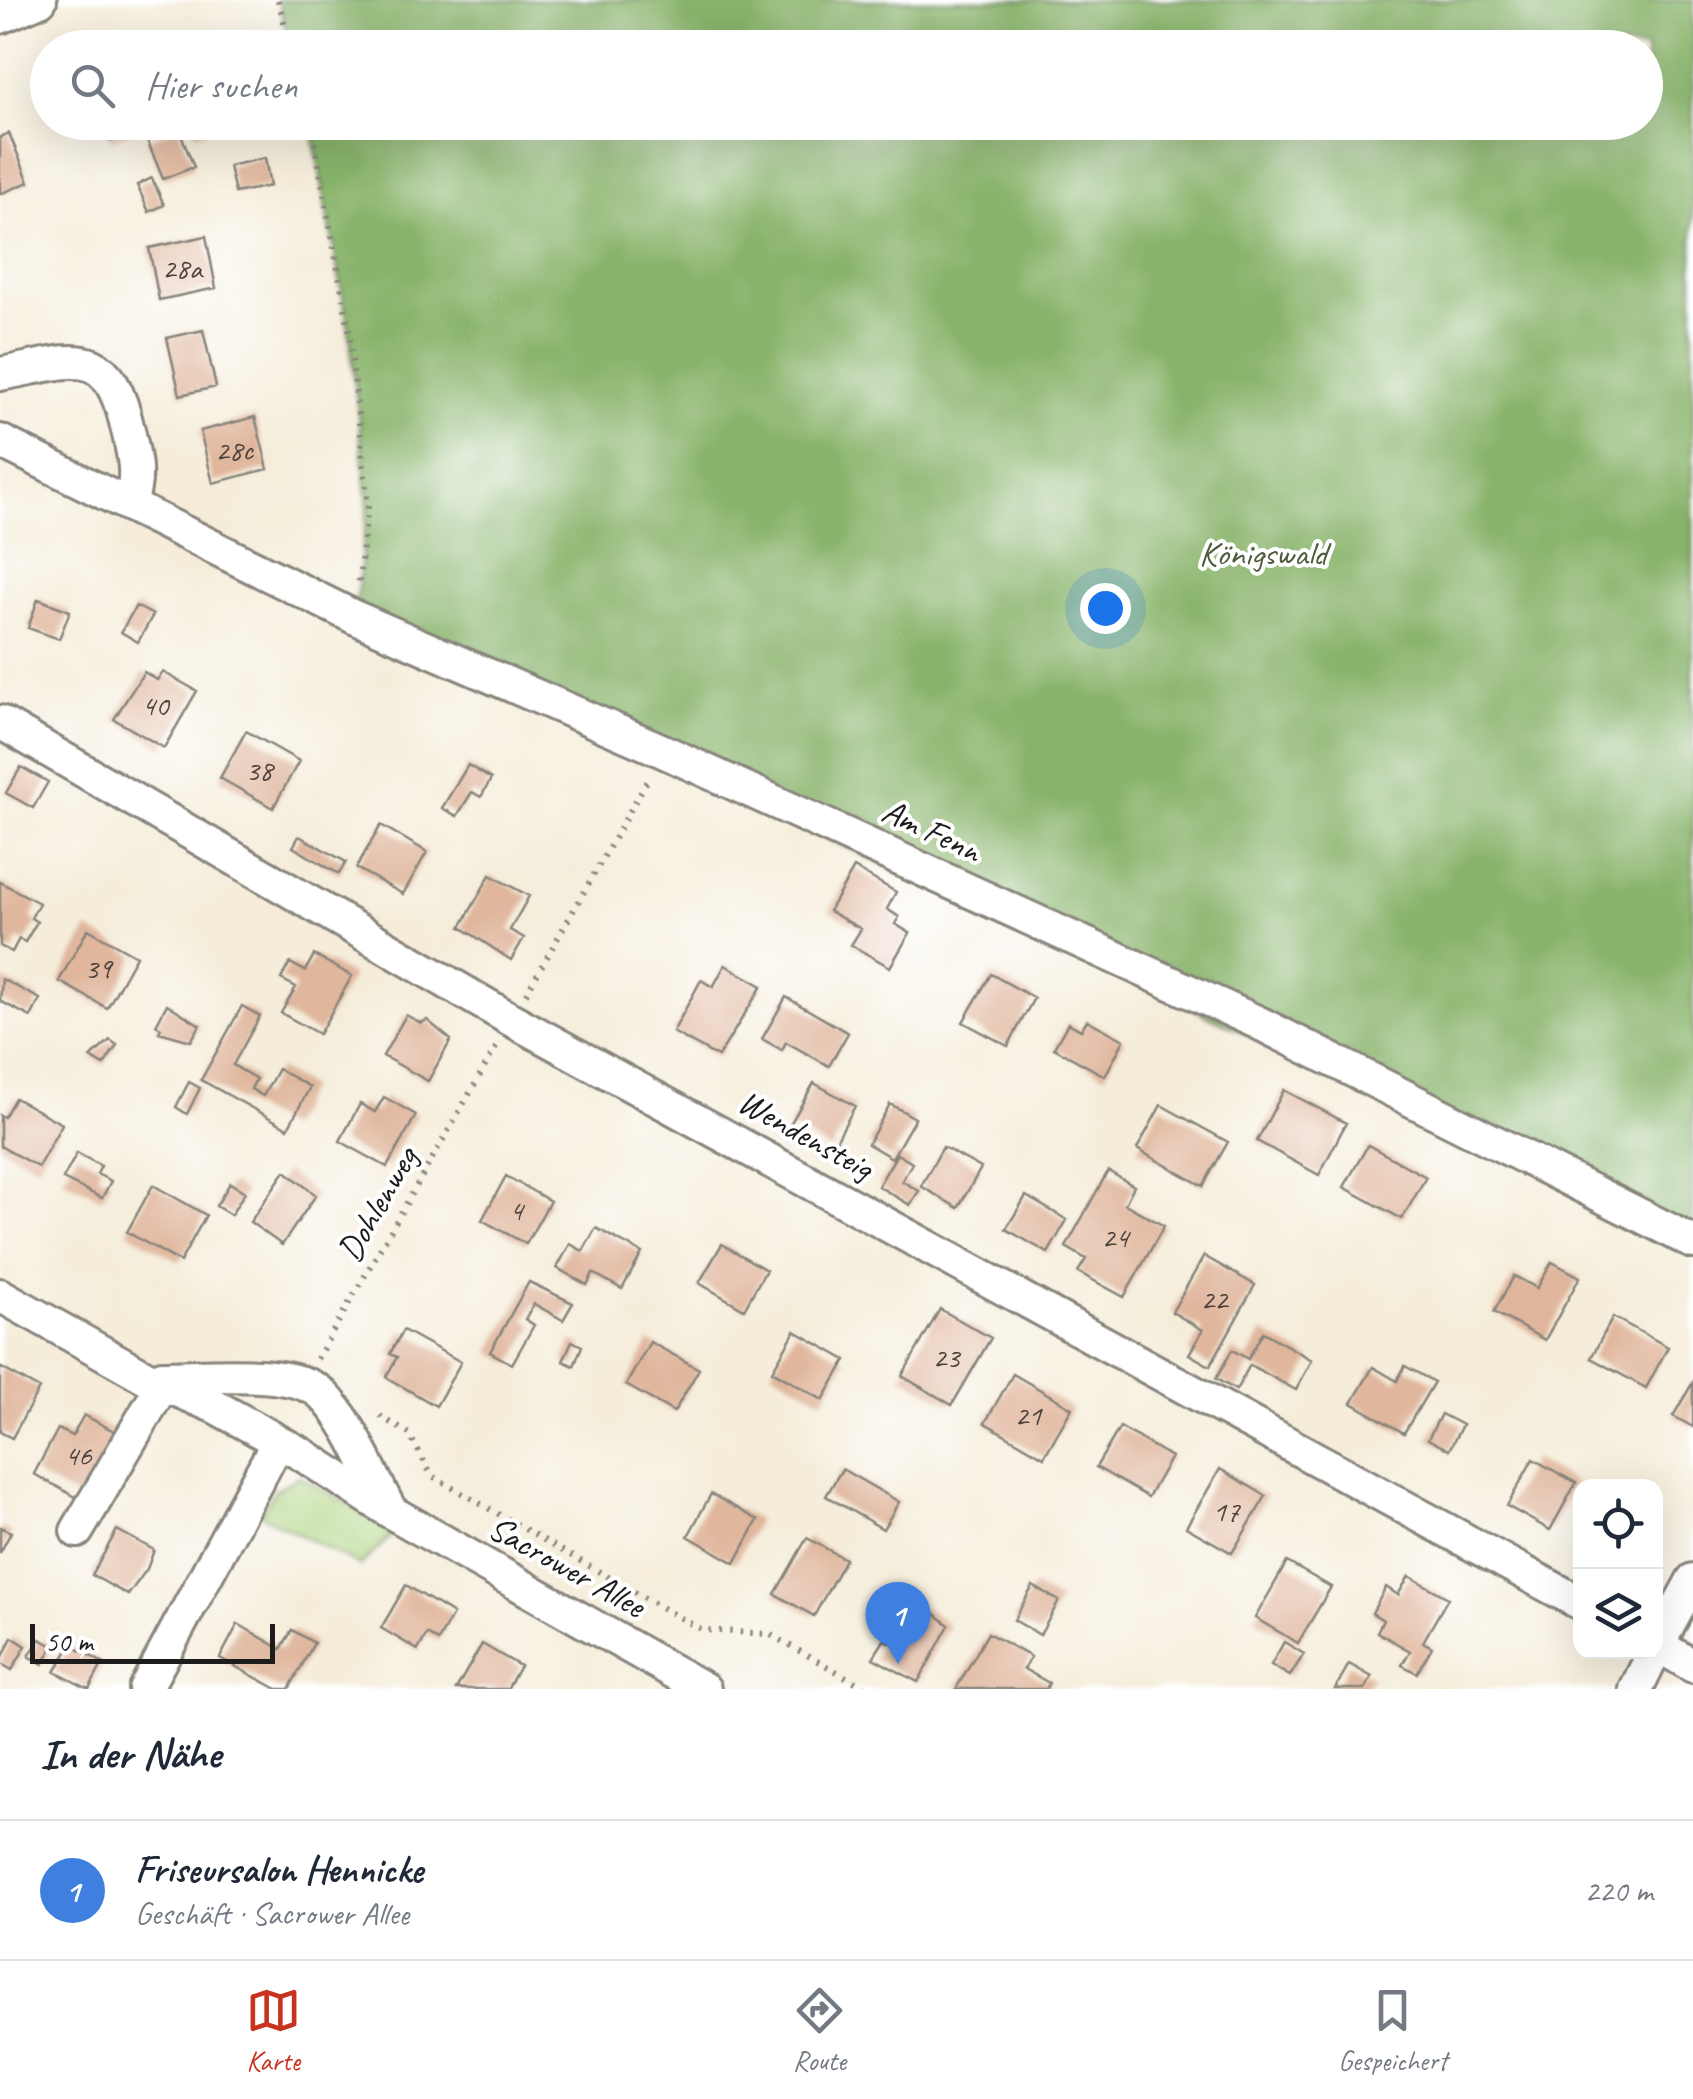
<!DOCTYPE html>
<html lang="de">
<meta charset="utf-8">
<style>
body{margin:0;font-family:Caveat,sans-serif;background:#f2f2f3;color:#1f2937}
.controls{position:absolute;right:30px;bottom:30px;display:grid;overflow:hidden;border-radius:20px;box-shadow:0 10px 40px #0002}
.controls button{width:90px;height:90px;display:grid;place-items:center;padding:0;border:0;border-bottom:2px solid #e0e1e3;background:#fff;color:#1f2937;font:50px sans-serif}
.scale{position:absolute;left:30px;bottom:25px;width:245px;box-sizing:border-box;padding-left:10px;border:5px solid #1c1c1c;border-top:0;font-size:28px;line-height:35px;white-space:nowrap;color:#1c1c1c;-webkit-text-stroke:8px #fff;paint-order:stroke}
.you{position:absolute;left:1105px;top:608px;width:35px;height:35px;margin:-25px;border:8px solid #fff;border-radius:50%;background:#1a73e8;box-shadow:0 0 0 15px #1a73e833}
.badge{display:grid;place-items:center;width:65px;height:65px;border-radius:50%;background:#c8321e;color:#fff;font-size:32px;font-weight:700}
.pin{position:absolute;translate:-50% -82px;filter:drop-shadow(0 2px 5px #0008)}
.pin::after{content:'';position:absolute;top:52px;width:35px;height:30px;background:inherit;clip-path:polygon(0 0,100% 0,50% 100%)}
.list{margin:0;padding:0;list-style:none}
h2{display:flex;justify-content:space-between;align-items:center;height:130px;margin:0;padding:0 40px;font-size:42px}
h2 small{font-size:32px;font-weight:400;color:#747a83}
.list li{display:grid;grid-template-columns:65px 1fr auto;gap:30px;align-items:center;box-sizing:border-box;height:140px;padding:0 40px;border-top:2px solid #e0e1e3}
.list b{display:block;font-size:38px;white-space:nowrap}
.list p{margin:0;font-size:32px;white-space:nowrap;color:#747a83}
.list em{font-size:32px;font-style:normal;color:#747a83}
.icon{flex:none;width:55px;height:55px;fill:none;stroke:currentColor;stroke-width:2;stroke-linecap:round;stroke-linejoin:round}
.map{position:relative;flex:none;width:1693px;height:1689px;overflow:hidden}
.search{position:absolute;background:#fff;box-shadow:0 10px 40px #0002;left:30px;right:30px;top:30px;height:110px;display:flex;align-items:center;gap:25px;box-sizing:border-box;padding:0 35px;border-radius:55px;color:#747a83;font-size:38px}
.sheet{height:270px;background:#fff}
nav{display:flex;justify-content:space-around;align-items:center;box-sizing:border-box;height:140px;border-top:2px solid #e0e1e3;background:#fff;font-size:28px;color:#747a83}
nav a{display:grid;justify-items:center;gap:5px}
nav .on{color:#c8321e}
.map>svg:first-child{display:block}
</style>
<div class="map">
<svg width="1693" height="1689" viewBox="0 0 1693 1689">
<rect width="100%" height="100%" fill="#fff"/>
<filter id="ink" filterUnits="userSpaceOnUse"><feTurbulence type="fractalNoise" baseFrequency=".01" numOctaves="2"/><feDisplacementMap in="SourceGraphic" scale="20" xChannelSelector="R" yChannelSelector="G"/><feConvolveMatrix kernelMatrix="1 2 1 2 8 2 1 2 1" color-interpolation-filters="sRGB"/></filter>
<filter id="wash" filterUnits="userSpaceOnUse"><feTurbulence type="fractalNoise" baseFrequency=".0048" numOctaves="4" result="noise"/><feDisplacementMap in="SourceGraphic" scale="40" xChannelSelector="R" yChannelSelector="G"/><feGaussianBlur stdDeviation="2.25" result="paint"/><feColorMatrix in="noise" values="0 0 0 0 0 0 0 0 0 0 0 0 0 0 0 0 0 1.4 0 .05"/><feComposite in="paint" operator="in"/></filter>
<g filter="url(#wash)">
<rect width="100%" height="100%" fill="#f5edda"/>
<!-- green -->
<path fill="#abd17b" stroke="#64764c" stroke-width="2.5" d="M299,1476L396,1531L360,1566L260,1514L275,1490Z"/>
<!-- forest -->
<path fill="#88b36b" stroke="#526844" stroke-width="2.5" d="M278,0H1693V1242L354,617L368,506L349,330L311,123L1646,122V48H291Z"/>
<g id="blocks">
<!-- building -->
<path fill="#e0b69c" d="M103,122H152L111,141Z
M192,122H226V123L196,134Z
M178,127L194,167L163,179L147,140Z
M9,133L29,182L0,194V137Z
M265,158L270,186L235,193L229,166Z
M152,178L164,205L149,212L137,185Z
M206,236L216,288L159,300L149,248Z
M203,330L216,387L180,395L167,338Z
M255,417L268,469L213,483L200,431Z
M38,599L70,611L59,639L28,628Z
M136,606L153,615L138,642L121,632Z
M144,672L157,680L163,672L197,691L164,748L114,719Z
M246,731L299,761L273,808L220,778Z
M468,765L491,779L481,797L472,792L457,816L442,808Z
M21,767L48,782L33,808L6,793Z
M381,825L427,852L403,894L356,868Z
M299,836L346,862L339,874L293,847Z
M854,868L896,892L887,909L899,917L895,924L910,933L890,967L851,945L861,929L829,911Z
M490,875L529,896L510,930L524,938L511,960L461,927Z
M0,882L39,903L31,918L37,922L25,942L19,939L12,952L0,946Z
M88,929L136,956L107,1008L59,981Z
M314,955L352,976L319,1034L281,1013L296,987L281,979L290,963L305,971Z
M725,965L762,986L718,1057L673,1032L701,980L713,987Z
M991,974L1034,998L1008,1046L963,1022Z
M2,979L40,999L31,1017L0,1001Z
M786,997L848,1033L829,1066L786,1042L782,1050L762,1039Z
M167,1004L200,1025L191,1041L159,1032L161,1028L156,1025Z
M242,1006L260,1016L233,1065L256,1079L251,1089L263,1096L278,1069L310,1087L288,1128L201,1080Z
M406,1015L421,1023L427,1020L451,1040L428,1081L383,1056Z
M1087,1020L1124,1040L1105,1076L1054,1048L1068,1023L1081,1030Z
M110,1040L117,1045L104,1065L91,1057Z
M189,1082L200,1088L187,1114L176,1107Z
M814,1083L855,1106L831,1150L789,1126Z
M1284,1090L1346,1123L1319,1175L1257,1141Z
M384,1097L416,1115L387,1167L340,1141L360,1104L375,1112Z
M15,1098L62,1124L38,1167L0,1146V1115L4,1117Z
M890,1104L915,1118L892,1158L868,1144Z
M1161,1105L1228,1142L1203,1186L1137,1149Z
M1368,1145L1426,1177L1402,1219L1344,1187Z
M943,1147L981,1168L958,1208L921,1186Z
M77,1153L101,1166L97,1174L111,1181L102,1198L63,1179Z
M897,1154L912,1163L902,1181L919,1191L910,1205L878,1186Z
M285,1171L316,1195L282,1245L250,1222Z
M1108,1171L1134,1186L1125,1204L1164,1226L1124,1297L1078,1272L1086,1259L1066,1247Z
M506,1176L550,1201L526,1244L482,1220Z
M230,1183L245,1192L231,1215L216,1206Z
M153,1185L206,1215L180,1262L127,1232Z
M1026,1196L1067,1220L1048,1253L1006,1229Z
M596,1228L642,1253L622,1289L593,1273L587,1285L557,1268L570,1244L583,1251Z
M722,1244L766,1270L744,1309L699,1283Z
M1204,1256L1255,1285L1210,1366L1189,1354L1203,1330L1172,1312Z
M1552,1262L1580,1277L1545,1340L1494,1312L1514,1276L1537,1288Z
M529,1282L573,1303L563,1320L534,1304L525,1319L534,1325L512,1364L490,1352Z
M940,1309L991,1338L952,1405L902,1376Z
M1613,1317L1668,1347L1646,1388L1591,1358Z
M403,1330L461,1362L436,1406L386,1377L397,1357L390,1354Z
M795,1331L846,1360L823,1400L772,1371Z
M1263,1332L1312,1360L1296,1390L1250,1365L1236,1390L1216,1379L1232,1350L1248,1359Z
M572,1341L582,1346L574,1366L563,1361Z
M650,1342L699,1369L674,1412L626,1385Z
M1405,1366L1434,1382L1404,1433L1352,1403L1373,1367L1397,1381Z
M0,1367L39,1389L12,1438L0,1432Z
M1013,1374L1072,1408L1044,1457L985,1423Z
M1693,1382V1427L1673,1416Z
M1441,1414L1462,1425L1449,1450L1428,1439Z
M84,1415L123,1436L87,1503L34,1474L58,1429L72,1436Z
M1120,1427L1171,1457L1148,1497L1096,1467Z
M1533,1459L1576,1483L1550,1530L1507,1506Z
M842,1469L899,1502L883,1529L826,1496Z
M1220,1469L1266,1496L1232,1553L1186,1527Z
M711,1494L758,1520L735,1563L688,1536Z
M0,1527L11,1532L0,1553Z
M117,1530L154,1550L147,1569L128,1595L92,1575Z
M807,1538L845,1559L814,1616L775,1594Z
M1287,1562L1331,1587L1298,1643L1255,1618Z
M1409,1576L1448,1598L1423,1642L1432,1647L1417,1673L1402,1665L1410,1651L1377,1632L1383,1620L1372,1613L1386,1587L1398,1595Z
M406,1585L453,1614L438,1641L427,1634L418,1650L381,1628Z
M1033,1586L1059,1601L1040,1635L1014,1620Z
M909,1606L930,1610L949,1625L918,1682L873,1658L884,1640L891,1643L903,1622L900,1610Z
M238,1624L281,1649L292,1630L314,1643L289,1689H277L220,1658Z
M988,1633L1031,1657L1024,1669L1049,1683L1046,1689H956Z
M12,1637L26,1646L12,1670L0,1663Z
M40,1639L53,1646L43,1664L29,1656Z
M1284,1642L1304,1654L1290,1676L1271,1665Z
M482,1644L520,1666L507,1689H456Z
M71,1645L103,1663L89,1689L55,1672Z
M1349,1664L1372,1677L1365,1689H1335Z"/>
</g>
</g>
<g filter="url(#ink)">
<use href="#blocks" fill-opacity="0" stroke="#88847b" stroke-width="2.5"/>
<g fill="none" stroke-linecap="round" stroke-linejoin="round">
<!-- minor casing -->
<g stroke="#88847b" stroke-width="38">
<path id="minor" d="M0,17L40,0
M0,374C74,361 108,339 128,430C135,459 139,477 130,505
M0,441L354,617L663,751L1259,1023L1693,1242
M0,722L512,1020L1580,1603
M0,1295L146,1377L216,1407L303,1455L391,1512L704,1689
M162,1377C202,1377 293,1367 322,1394C352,1423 369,1472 389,1508
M77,1531L163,1384
M1656,1644L1693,1666
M1656,1648L1693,1580
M145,1689L278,1442
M1636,1689L1654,1652"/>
</g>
<!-- path -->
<path stroke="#88847b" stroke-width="6" stroke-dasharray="2.5 8" stroke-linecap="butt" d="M278,0L291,48
M311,122L349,330L368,506L358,586
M526,994L648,779
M317,1359L498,1044
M380,1416L409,1434L432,1476L673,1614L703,1630L769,1634L868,1689"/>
<!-- minor -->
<use href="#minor" stroke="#fff" stroke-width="32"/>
</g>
</g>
<g text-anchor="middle" stroke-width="8" stroke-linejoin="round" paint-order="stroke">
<!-- number labels -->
<g font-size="30" fill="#4d423c">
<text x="182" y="278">28a</text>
<text x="234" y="460">28c</text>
<text x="155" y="715">40</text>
<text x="259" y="780">38</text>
<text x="98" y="978">39</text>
<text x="516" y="1220">4</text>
<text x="1115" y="1247">24</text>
<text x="1214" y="1309">22</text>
<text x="946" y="1367">23</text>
<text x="1028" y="1425">21</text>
<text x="78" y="1465">46</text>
<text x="1226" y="1521">17</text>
</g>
<!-- park labels -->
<g font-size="35" fill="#4e5b3d" stroke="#fff">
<text x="1263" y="565">Königswald</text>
</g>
<!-- street labels -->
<g font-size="35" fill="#1c1c1c" stroke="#fff">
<text transform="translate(932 830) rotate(25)" y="12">Am Fenn</text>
<text transform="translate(806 1134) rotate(29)" y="12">Wendensteig</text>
<text transform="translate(377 1204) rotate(-60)" y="12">Dohlenweg</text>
<text transform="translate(567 1566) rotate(29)" y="12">Sacrower Allee</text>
</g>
</g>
</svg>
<div class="controls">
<button><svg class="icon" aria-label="locate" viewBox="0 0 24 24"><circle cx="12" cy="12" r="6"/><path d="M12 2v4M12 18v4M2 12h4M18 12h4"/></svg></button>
<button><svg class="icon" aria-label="layers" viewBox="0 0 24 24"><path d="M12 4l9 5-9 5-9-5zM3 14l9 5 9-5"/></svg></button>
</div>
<div class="scale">50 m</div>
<div class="you"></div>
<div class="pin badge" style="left:898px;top:1664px;background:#3f7fe0">1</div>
<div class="search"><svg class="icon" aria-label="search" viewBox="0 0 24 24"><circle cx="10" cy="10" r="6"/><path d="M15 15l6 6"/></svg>Hier suchen</div>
</div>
<section class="sheet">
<h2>In der Nähe<small></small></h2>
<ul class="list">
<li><span class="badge" style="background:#3f7fe0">1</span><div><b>Friseursalon Hennicke</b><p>Geschäft · Sacrower Allee</p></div><em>220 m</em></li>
</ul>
</section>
<nav>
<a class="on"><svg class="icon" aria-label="map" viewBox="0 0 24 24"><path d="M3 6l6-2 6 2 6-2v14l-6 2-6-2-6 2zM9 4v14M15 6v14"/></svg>Karte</a>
<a><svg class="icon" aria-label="directions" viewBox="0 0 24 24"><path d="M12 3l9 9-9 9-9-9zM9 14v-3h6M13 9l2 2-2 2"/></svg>Route</a>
<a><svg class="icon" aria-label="saved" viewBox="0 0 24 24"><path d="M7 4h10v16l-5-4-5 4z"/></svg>Gespeichert</a>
</nav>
